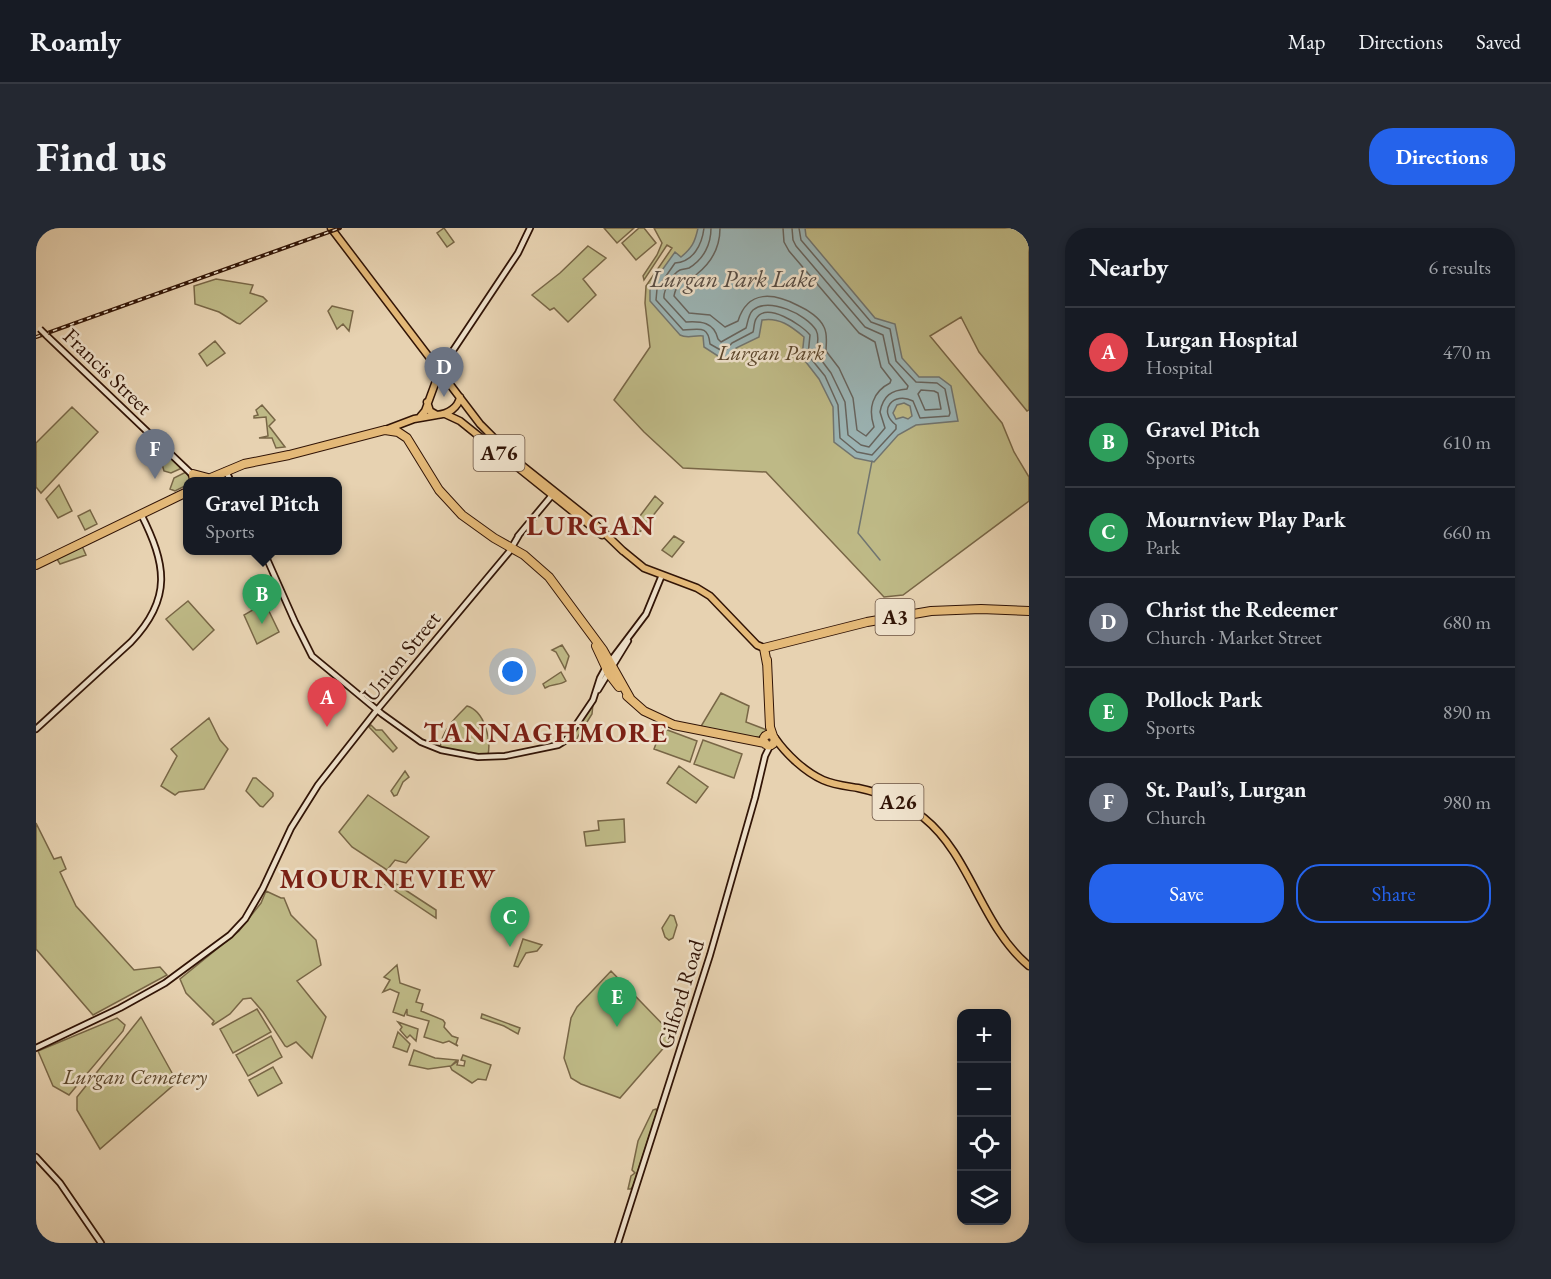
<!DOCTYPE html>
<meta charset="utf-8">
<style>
body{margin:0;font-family:"EB Garamond",serif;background:#242831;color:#f1f3f6}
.controls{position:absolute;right:18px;bottom:18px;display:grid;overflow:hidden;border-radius:12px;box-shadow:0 3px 9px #0003}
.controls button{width:54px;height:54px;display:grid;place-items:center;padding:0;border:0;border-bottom:2px solid #363941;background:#171b24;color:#f1f3f6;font:30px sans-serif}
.you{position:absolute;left:477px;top:444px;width:21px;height:21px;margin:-15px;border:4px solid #fff;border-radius:50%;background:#1a73e8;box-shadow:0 0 0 9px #1a73e833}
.badge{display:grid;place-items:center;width:39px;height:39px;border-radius:50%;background:#2563eb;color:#fff;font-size:20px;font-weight:700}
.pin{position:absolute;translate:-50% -50px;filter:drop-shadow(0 2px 3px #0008)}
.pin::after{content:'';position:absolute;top:32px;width:21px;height:18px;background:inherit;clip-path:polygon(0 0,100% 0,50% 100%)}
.popup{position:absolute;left:147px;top:249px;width:159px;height:78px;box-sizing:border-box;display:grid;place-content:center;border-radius:12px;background:#171b24;filter:drop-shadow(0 2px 4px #0005);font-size:20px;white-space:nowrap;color:#9ea1a6}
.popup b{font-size:22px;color:#f1f3f6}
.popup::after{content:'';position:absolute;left:50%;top:100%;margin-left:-12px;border:12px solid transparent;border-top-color:#171b24}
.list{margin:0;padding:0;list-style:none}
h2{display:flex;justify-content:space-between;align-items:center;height:78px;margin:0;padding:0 24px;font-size:26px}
h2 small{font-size:20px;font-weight:400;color:#9ea1a6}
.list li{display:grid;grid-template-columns:39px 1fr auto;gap:18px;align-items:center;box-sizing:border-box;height:90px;padding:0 24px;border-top:2px solid #363941}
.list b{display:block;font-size:22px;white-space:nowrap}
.list p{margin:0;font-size:20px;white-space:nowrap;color:#9ea1a6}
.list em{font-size:20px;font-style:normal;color:#9ea1a6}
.actions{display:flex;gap:12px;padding:18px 24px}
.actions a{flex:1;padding:14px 0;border:2px solid #2563eb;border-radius:24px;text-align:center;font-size:21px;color:#2563eb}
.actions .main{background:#2563eb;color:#fff}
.icon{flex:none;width:33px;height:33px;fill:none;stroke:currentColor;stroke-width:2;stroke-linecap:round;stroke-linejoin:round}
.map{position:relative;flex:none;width:993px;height:1015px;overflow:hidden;border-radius:24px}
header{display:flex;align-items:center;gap:36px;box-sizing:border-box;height:84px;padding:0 30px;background:#171b24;border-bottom:2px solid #363941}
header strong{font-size:28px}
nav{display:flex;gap:33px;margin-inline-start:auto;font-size:21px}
.intro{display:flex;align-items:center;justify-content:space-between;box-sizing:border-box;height:144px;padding:0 36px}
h1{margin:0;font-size:42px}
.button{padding:15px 27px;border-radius:24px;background:#2563eb;color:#fff;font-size:21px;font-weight:700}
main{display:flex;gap:36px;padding:0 36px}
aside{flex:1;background:#171b24;border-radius:24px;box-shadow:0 3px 9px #0003}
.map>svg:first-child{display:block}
</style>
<header>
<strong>Roamly</strong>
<nav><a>Map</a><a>Directions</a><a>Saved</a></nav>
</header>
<div class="intro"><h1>Find us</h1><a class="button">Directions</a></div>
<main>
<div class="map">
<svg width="993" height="1015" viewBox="0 0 993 1015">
<rect width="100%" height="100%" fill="#e7d2b1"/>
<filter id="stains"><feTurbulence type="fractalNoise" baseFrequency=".00333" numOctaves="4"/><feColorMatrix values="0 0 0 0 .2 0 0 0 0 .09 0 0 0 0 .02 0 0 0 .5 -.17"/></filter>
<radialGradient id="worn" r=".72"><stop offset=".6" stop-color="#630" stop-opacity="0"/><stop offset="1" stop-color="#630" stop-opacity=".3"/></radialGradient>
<!-- green -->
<path fill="#beb986" stroke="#786646" stroke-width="1.5" d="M408,0L418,14L411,19L401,5Z
M568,0H598L581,15Z
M603,0H608L620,15L600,32L586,15Z
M618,0H993V182L991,183L943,124L925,89L894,108L966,195L978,224L993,249V273L867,367L848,369L730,244L647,240L608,204L578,172L614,119L609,75L610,58L636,20L631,17L608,52L607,48L621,27L626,15Z
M552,18L570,30L547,51L560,67L532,94L518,80L514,82L496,67L524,45Z
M180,51L217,57L214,65L227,69L231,73L204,96L201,95L183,84L159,76L158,58Z
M296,78L317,83L313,103L307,96L301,101L292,83Z
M179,113L189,125L171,138L163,126Z
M226,177L239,192L233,198L249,219L240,220L236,210H223L232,208L230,189L218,190V188L222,187L220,182Z
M36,179L62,204L5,265L0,259V215Z
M131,226L146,240L135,245L128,243L126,236Z
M150,244L155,253L151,254V257L139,263L134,261L138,250Z
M23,257L36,283L22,290L10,271Z
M619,268L627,275L604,304L597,299L604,288Z
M54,282L61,296L49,302L42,288Z
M638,308L648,314L636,329L626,322Z
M46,318L50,327L24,336L21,331Z
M152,373L178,402L157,422L130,391Z
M229,375L243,404L221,416L208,387Z
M526,417L533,428L529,441L520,424L516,422Z
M525,444L530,453C523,458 517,455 509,460L507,456Z
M685,465L713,478L710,494L731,502L723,509H714L664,500Z
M557,476L556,486L538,515L534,511Z
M431,478C449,483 455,512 452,527H438L404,520C406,502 419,490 431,478Z
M173,490L184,512L192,521L168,561L143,564L139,567L125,558L141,528L135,521Z
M335,497L340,502H346L361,520L357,524L333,499Z
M626,500L661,513L654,534L618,521Z
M667,512L706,526L698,550L658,536Z
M643,538L672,559L660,575L631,555Z
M369,543L373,549L367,554L361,567L358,568L355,563Z
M217,550H220L237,565V568L227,579L224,578L210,563Z
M332,567L393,609L370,635L359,632L351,642L316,619L303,604Z
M588,591L589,614L550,618L548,604L563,602L562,593Z
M0,595L18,631L25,629L30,641L24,644L40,678L98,742L124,739L131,747L57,787L0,721Z
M354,652L400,682V690L349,656Z
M230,663L245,670H248L255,687L280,712L285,737L261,753L290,789L276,830L260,814L251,819L249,818L227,784L215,770L207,771L194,786L177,797L176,796L178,793L150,765L144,751L203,703L225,675Z
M634,687L638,688L641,697L637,710L633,712L629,709L626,700Z
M487,711L506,717L501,723L490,725L482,739L478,738Z
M361,737L364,755L384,762L380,774L387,776L385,783L407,792L409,795L408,799L416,808L422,810L420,816L422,818L413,813L407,815L388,809L393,793L371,787V781L368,788L357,784L363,765L354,761L347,764L354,752L348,749Z
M575,743L638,808L584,870L545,856L535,850L528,830L535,790L541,779Z
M221,781L235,804L197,825L184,801Z
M446,786L484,800L482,806L468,798L445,790Z
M105,789L141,854L64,921L41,882V869Z
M81,790L89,797L87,803L33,867L17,858L2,823Z
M362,794L382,801L380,813L374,807L371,810L364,802L366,799Z
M362,804L374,816L371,824L357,819Z
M235,808L246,829L212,848L200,827Z
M378,822L399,830L421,832L415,838L422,833L421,837L428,838L429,833L425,832L427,827L455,837L450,852L442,851L436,855L416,842L414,838L392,841L373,837Z
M237,839L246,855L222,868L213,852Z
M620,881L621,884L597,958L595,961H592L595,948L599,945L596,942L602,913L617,882Z"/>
<!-- water -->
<path fill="#9bb5b6" stroke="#717570" stroke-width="1.5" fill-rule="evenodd" d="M662,0H769L770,8L839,90L859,96L866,130L883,149H903L915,158L922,193L880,197L862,207L838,234L819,230L798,214L797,179L783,151L766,129L768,109C755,98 743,89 726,92L723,109L700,120L693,130H685L668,119L667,108C659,107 651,111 644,107L614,73V59L639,24L645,29C656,20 659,14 662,0ZM868,175L874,178L876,188L872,191L867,189L860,191L857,185L861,177Z"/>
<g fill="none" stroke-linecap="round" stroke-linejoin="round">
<!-- shore -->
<path stroke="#66645e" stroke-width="1.5" d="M668,0C666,17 657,34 639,35L621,61L620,72L647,102C662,102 672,96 674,116L688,124L696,115L717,104C718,101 718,94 720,91C730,73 766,97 774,107L772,127L789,148L802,177L804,210L821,224L836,227L860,201V197C841,183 857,163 877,173L884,190L913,188L914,185L909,161L901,155L880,154L860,133L854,101L835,94L765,12L763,0
M675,0C675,16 668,31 653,40C650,41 647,41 644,42C637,45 627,63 628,70L650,94C665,93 678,94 682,111L685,114L710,100C712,94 712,87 717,82C733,69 770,86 780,102C784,109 781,118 780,125L795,145L809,174L812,207L825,217L833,219L849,200L844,184C847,168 855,162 871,161L872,158L853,135L847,107L829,99L760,18L757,12L756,0
M684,0C684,19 676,34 661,46C650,54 641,52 638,68L653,85L674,87L689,99L702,93C712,61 738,65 763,78C772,82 784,90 788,99C792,107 790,115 790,123L803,140L817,170L821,202L830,208L838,199C832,181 836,164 854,155L855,152L845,139L839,114L823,105L753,23L748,14L747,0
M885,162L898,163L902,165L905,181L889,182L882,166Z"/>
<!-- stream -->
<path stroke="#717570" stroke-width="1.5" d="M836,233L822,305L844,332"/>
<!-- secondary casing -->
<g stroke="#311406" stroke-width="8">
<path id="secondary" d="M10,107L164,254
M404,142L482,25L494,0
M190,243L195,254
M482,308L517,266
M227,322L259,394L276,428L346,486L385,514L405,522L442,529L469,528L522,517L530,512L557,472L564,450L570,439L610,386L626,347
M562,462L592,413
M0,501L95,414C137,370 130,336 105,286
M0,820L84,780L129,755L194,707L209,691L227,660L255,600L282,557L341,482L473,324L483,307
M0,929L24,955L65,1015
M582,1015L674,727L719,570L729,528L734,518"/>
</g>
<!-- primary casing -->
<g stroke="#311406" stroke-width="9">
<path id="primary" d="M295,0L444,196L483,235L557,294L587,323
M391,174L394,183L401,187C412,186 422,180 424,169
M409,186L424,193L566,307
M384,189L389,183L404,142
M349,202L378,191L401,187
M586,322L608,340L661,360L674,368L721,417L728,420
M739,510C750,526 769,544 787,552C798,557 810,558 822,560C846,565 869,575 888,590C935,628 945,698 993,738"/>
</g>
<!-- highway casing -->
<g stroke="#311406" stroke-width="10">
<path id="highway" d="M158,254L157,246L172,250
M165,254L208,236L253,227L349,202L362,204L371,210L403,262L426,287L458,310L488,327L513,349L567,422L594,470
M0,337L151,264
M560,418L573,446L583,459
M731,432L734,499L737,508
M731,436L728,420L831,394L895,383L945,381L993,383
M591,468L608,483L638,497L729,515
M727.5 512a5.5 5.5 0 1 1 11 0a5.5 5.5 0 1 1-11 0Z"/>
</g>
<!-- secondary -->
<use href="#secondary" stroke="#efe2cc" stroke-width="4.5"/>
<!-- primary -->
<use href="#primary" stroke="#e4b978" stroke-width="6"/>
<!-- highway -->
<use href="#highway" stroke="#e4b978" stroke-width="8"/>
<!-- rail casing -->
<g stroke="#311406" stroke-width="4">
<path id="rail" d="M0,109L304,0"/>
</g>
<!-- rail -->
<use href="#rail" stroke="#efe2cc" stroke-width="1.5" stroke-dasharray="4.5" stroke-linecap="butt"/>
<!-- secondary-bridge casing -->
<g stroke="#311406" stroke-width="8" stroke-linecap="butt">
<path id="secondary-bridge" d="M4,101L10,107"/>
</g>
<!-- secondary-bridge -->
<use href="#secondary-bridge" stroke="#efe2cc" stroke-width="4.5"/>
</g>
<g text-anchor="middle" stroke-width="5" stroke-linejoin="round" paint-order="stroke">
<!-- shield labels -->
<g fill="#efe2cc" stroke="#6a5241" stroke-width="1.5">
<rect x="437.5" y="207" width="51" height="36" rx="4.5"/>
<rect x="839.5" y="371" width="39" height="36" rx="4.5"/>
<rect x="836.5" y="556" width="51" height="36" rx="4.5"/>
</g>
<g font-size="21" font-weight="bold" fill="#311406">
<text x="463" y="232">A76</text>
<text x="859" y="396">A3</text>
<text x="862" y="581">A26</text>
</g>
<!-- park labels -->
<g font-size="22" font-style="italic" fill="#5b462c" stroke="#efe2cc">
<text x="735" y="132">Lurgan Park</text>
<text x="99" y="856">Lurgan Cemetery</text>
</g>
<!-- street labels -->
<g font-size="22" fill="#311406" stroke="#efe2cc">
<text transform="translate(72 143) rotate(44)" y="8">Francis Street</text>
<text transform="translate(365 428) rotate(-51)" y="8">Union Street</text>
<text transform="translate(644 766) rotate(-73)" y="8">Gilford Road</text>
</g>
<!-- water labels -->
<g font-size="24" font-style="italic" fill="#564c44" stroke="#efe2cc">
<text x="697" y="59">Lurgan Park Lake</text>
</g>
<!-- district labels -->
<g font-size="28" font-weight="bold" letter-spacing="1.5" fill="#7a1f14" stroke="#efe2cc">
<text x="555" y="307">LURGAN</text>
<text x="510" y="514">TANNAGHMORE</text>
<text x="352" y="660">MOURNEVIEW</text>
</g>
</g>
<rect width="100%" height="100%" filter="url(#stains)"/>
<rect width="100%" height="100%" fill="url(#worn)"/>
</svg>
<div class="controls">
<button>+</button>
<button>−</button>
<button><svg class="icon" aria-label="locate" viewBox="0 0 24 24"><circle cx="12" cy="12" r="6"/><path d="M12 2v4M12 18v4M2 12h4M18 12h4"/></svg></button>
<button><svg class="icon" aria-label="layers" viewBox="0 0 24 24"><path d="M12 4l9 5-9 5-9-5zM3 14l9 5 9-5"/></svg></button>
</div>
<div class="you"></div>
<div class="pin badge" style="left:291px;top:499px;background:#e0444e">A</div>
<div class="pin badge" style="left:226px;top:396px;background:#2e9e5b">B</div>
<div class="popup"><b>Gravel Pitch</b>Sports</div>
<div class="pin badge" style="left:474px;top:719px;background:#2e9e5b">C</div>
<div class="pin badge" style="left:408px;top:169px;background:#6b7280">D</div>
<div class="pin badge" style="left:581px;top:799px;background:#2e9e5b">E</div>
<div class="pin badge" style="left:119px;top:251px;background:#6b7280">F</div>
</div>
<aside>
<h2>Nearby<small>6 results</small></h2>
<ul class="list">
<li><span class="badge" style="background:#e0444e">A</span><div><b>Lurgan Hospital</b><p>Hospital</p></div><em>470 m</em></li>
<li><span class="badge" style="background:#2e9e5b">B</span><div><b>Gravel Pitch</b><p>Sports</p></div><em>610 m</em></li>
<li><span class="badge" style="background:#2e9e5b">C</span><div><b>Mournview Play Park</b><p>Park</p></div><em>660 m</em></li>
<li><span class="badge" style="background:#6b7280">D</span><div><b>Christ the Redeemer</b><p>Church · Market Street</p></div><em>680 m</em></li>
<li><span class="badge" style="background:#2e9e5b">E</span><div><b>Pollock Park</b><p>Sports</p></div><em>890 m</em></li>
<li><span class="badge" style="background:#6b7280">F</span><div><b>St. Paul’s, Lurgan</b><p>Church</p></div><em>980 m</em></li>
</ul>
<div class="actions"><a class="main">Save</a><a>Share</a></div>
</aside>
</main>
